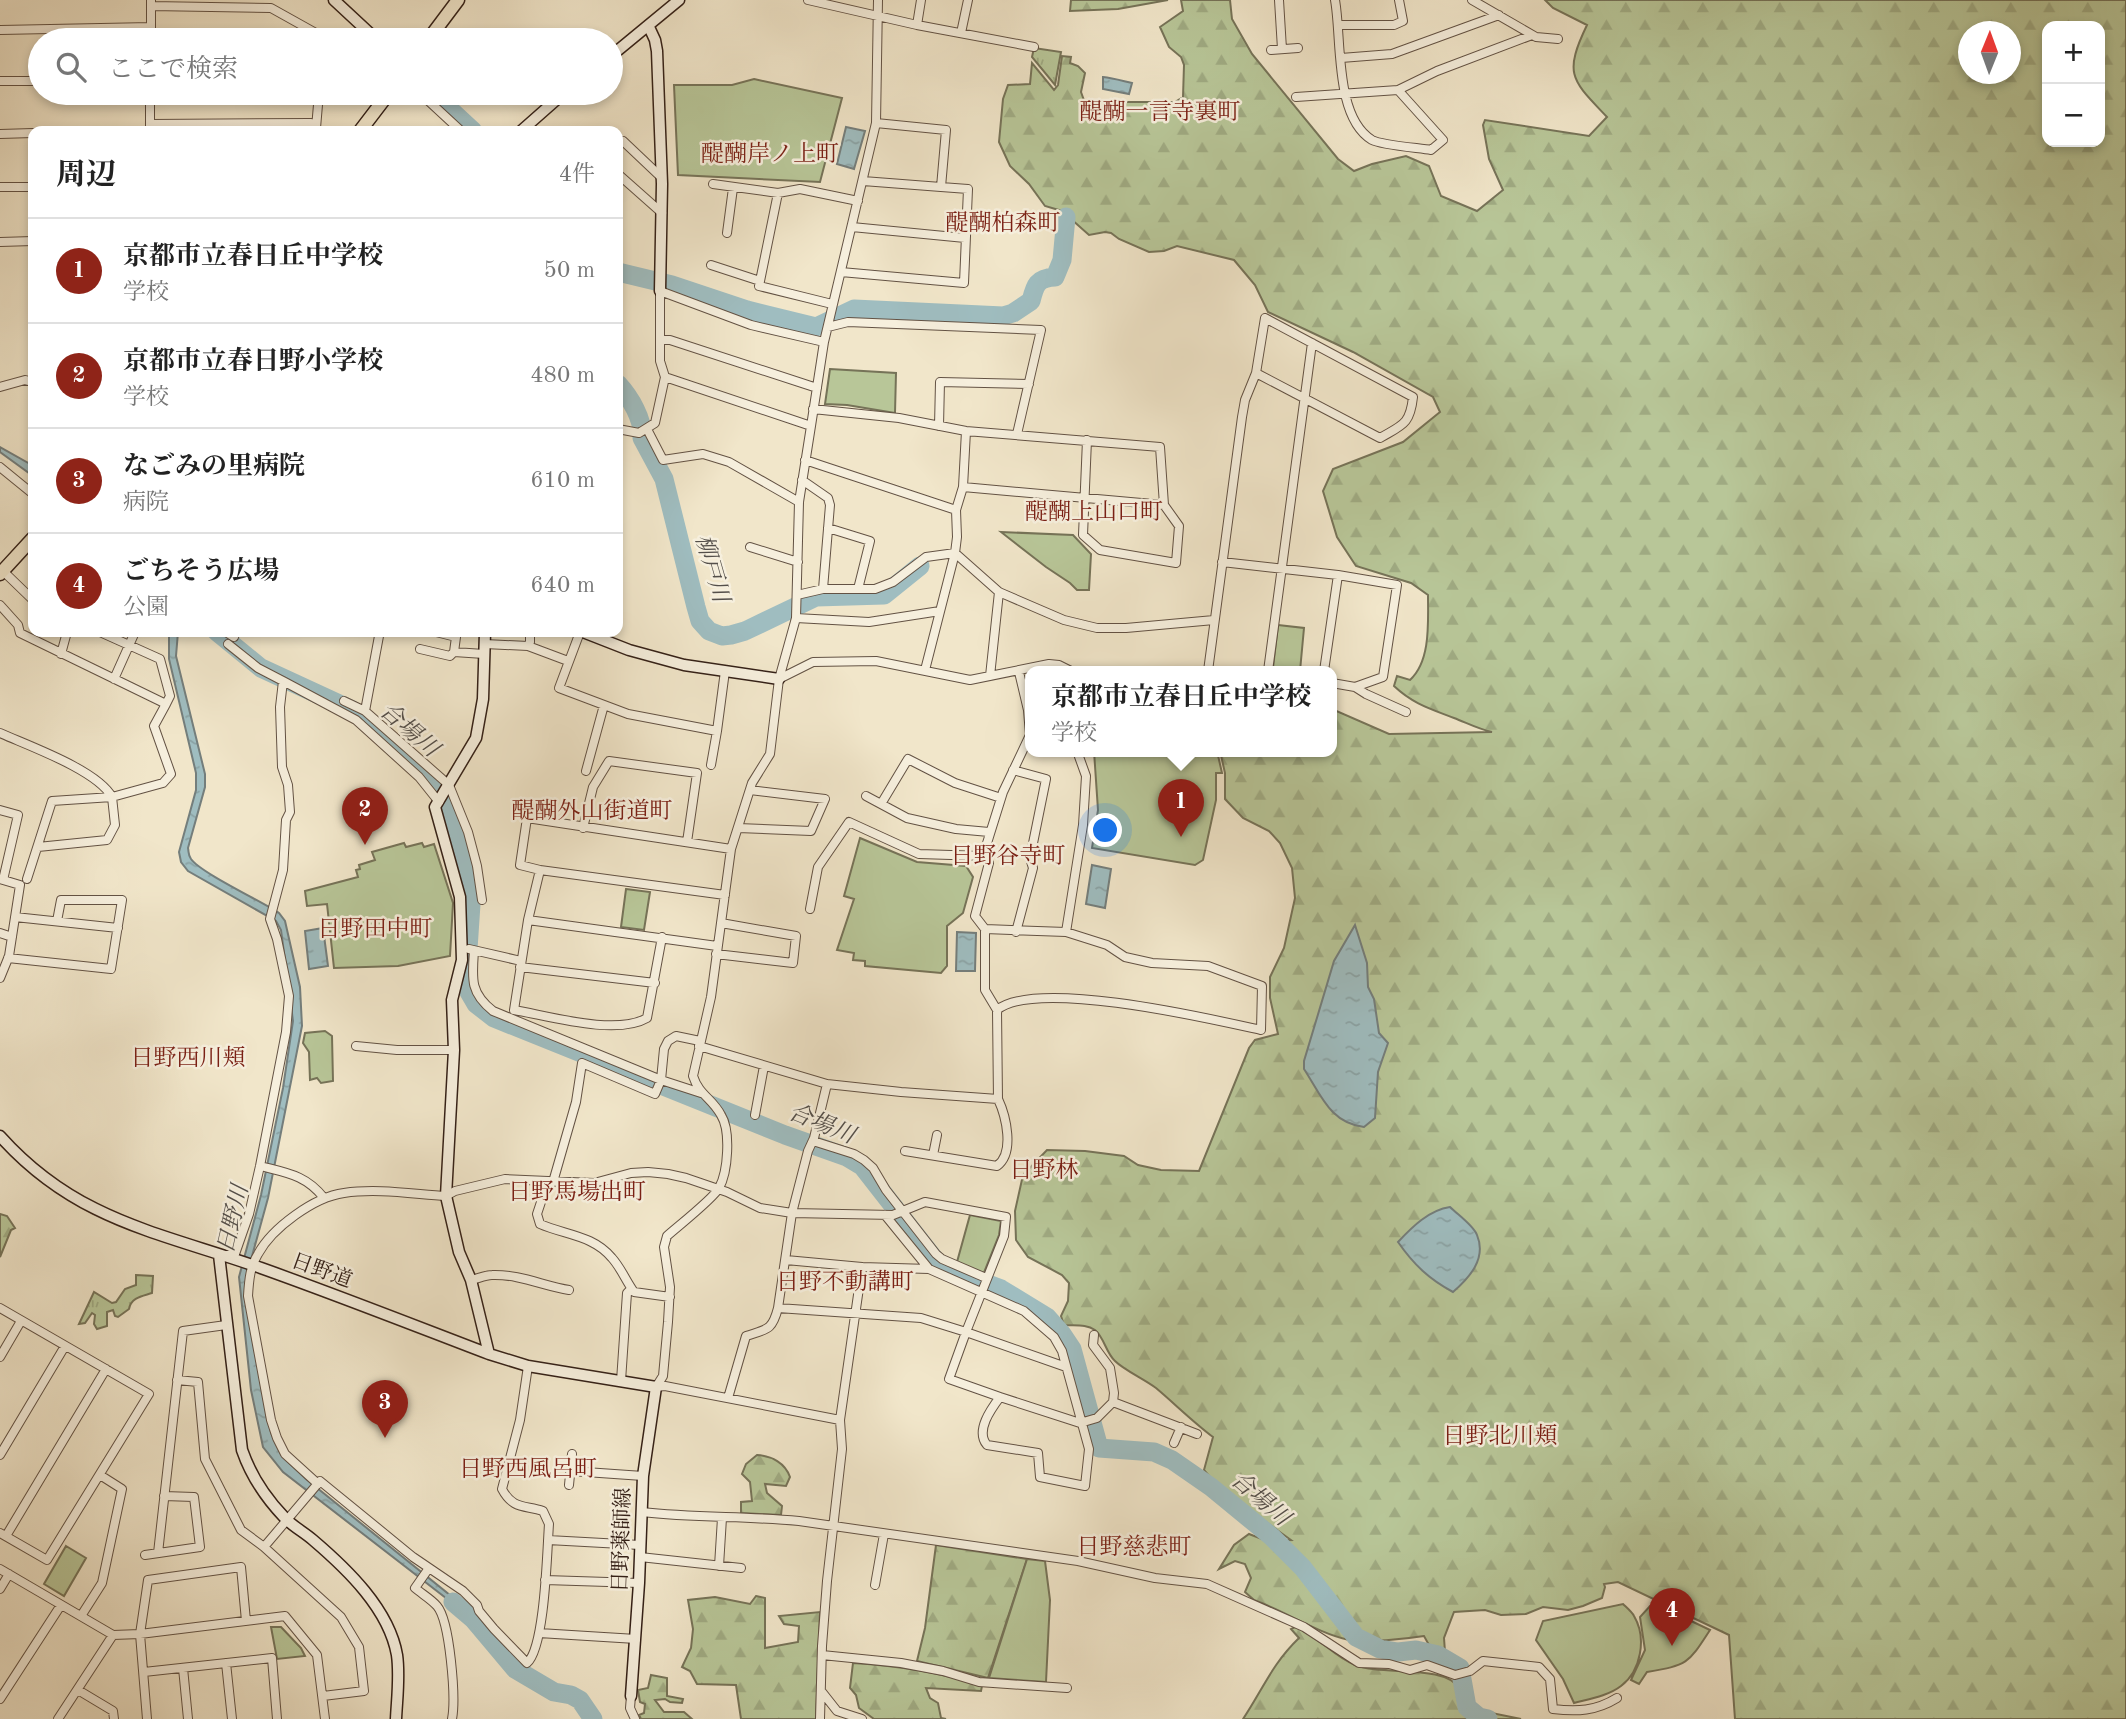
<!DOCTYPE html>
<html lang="ja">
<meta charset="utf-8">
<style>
body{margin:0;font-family:"Old Standard TT","Noto Serif JP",serif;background:#f6f6f6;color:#222}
.controls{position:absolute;right:21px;top:21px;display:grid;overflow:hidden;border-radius:14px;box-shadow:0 4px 10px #0003}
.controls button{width:63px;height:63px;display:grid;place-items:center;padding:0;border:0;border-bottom:2px solid #e0e0e0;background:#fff;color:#222;font:35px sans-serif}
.compass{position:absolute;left:1958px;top:21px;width:63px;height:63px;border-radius:50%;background:#fff;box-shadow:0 4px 10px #0003;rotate:1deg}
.you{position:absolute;left:1106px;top:831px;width:24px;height:24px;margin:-18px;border:5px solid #fff;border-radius:50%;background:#1a73e8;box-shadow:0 0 0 10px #1a73e833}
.badge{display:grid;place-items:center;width:46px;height:46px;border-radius:50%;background:#8f2418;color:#fff;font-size:23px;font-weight:700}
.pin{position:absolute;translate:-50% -58px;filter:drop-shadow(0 2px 4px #0008)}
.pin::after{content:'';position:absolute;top:37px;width:24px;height:21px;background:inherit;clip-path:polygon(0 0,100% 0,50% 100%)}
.popup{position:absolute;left:1025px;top:666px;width:312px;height:91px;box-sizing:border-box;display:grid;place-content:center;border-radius:14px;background:#fff;filter:drop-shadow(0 2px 5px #0005);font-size:23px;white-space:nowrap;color:#767676}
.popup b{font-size:26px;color:#222}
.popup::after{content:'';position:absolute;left:50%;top:100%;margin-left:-14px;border:14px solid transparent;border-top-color:#fff}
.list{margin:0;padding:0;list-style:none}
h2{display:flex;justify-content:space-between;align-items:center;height:91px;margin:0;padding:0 28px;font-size:30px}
h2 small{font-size:23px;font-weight:400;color:#767676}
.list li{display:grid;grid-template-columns:46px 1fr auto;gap:21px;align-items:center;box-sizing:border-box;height:105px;padding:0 28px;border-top:2px solid #e0e0e0}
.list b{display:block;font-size:26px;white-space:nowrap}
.list p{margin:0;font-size:23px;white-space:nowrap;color:#767676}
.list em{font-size:23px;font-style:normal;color:#767676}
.icon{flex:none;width:38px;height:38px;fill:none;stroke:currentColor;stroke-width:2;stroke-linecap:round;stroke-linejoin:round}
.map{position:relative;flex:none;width:2126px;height:1719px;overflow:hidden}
.search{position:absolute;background:#fff;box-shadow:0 4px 10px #0003;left:28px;top:28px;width:595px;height:77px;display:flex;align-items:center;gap:18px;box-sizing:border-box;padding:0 24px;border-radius:38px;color:#767676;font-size:26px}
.panel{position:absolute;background:#fff;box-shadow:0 4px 10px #0003;left:28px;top:126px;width:595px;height:511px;border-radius:14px}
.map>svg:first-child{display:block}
</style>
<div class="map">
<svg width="2126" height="1719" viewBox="0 0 2126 1719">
<defs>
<pattern id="grass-tufts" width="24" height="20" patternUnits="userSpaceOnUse" patternTransform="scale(1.75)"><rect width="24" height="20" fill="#b8c698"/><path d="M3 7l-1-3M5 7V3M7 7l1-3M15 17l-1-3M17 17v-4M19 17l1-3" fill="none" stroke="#9faa82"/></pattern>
<pattern id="forest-firs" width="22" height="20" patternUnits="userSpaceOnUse" patternTransform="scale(1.75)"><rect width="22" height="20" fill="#b8c698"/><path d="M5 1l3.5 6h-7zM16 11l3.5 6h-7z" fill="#9faa82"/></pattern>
<pattern id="water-ripples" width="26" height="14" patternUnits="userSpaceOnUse" patternTransform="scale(1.75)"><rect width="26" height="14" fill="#9fbdc0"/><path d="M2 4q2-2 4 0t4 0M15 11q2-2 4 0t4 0" fill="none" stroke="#8aa2a4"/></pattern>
</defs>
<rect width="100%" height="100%" fill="#f1e6ca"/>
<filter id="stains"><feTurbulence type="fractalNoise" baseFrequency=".00286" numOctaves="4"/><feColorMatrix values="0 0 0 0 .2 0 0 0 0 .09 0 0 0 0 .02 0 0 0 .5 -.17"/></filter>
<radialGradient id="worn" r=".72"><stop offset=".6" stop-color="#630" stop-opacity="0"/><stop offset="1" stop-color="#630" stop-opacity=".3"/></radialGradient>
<!-- grass -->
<path fill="url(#grass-tufts)" stroke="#767358" stroke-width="2" d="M1034,48L1061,52L1055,85L1032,57Z
M136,1275L153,1276L152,1293C143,1296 131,1297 129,1309L118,1317L115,1316L113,1310L107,1312V1326L97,1329L94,1324L95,1315L92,1313L85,1323L79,1324L94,1292L112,1303L116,1302L125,1289L136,1285Z"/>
<!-- forest -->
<path fill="url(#forest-firs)" stroke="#767358" stroke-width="2" fill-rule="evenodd" d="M1071,0H1168L1118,9L1070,11Z
M1181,0H1230L1232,19L1252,54L1338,159L1354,171L1372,164L1406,156L1429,166L1441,196L1477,211L1503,190L1489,159L1483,125L1485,120L1589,136L1607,117C1572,80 1563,75 1587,25L1553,8L1545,0H2126V1719H1735L1729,1635L1618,1582L1604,1584L1605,1587L1602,1598L1583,1606L1568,1610L1543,1607L1526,1614L1501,1615L1485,1610L1454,1612L1444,1638L1445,1652L1429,1645L1424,1636C1405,1639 1367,1643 1349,1640C1317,1633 1285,1611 1254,1600L1245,1592L1251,1578L1245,1564L1235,1561L1219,1569L1234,1545L1249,1534L1267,1541L1291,1540L1220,1489L1204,1470L1213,1437C1193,1422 1175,1404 1156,1388C1144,1379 1124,1370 1115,1361C1106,1353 1104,1337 1095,1330C1086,1324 1075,1326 1064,1325L1061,1316L1068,1301L1069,1283L1062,1275L1028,1257L1016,1240L1015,1211L1023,1175L1047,1150L1085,1151L1124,1156L1138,1165L1161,1170L1199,1171L1249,1048L1255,1040L1278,1034L1270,998V977L1284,948L1295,898L1292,868L1280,843L1269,831L1243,818L1225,799V773L1220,751H1332V709L1389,734L1492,732C1478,729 1467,723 1454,718C1431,709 1413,704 1394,686L1397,676L1410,680C1431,661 1428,622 1428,595L1411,583L1356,566L1337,537L1323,491L1333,469L1403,442L1440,412L1433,397L1353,352L1268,312L1255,285L1234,260L1177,246L1164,251L1149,252L1119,239L1111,233L1105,232L1089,235L1062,211L1045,206L1029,184L1010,166L999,142L1003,99L1008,85L1030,84L1032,63L1054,90L1058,85L1062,56L1071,57L1070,63L1078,66L1085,73L1081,92L1090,117L1108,120L1119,119L1123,102H1175L1183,97L1184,65L1181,57L1169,47L1160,27L1183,11ZM2047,26H2100V142H2047ZM1968,32H2010V74H1968Z
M0,1214L7,1216L15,1228L11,1230L0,1257Z
M757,1455C772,1456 785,1463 790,1477L786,1486L765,1484L767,1493L782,1506L781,1515L741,1513V1502L752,1501L750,1482L742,1474L746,1464Z
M936,1545L1027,1559L988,1678L917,1661L925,1628Z
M756,1596L765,1598V1648L798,1642L799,1626L784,1624L779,1616L820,1612L816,1719H741L736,1685L697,1684L690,1671L682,1667L691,1648L693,1629L688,1600L715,1597L750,1604Z
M1295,1627C1317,1635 1333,1656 1355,1665C1382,1676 1445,1664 1459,1688C1464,1695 1466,1706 1468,1714L1482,1711L1521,1719H1243C1263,1689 1272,1664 1299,1638L1291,1629Z
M853,1663C900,1666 938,1672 982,1686L981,1691L926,1688L930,1698L938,1703L941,1718L946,1719H874L859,1708L856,1695L850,1688Z
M651,1675L667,1678V1696L683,1699L682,1703L670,1702L665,1699L655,1700L664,1712H684L692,1719H641L639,1715L644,1713L645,1704L640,1702L638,1690L648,1688Z"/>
<!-- park -->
<path fill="#b8c698" stroke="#767358" stroke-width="2" d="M754,79L842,98L820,182L678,175L674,85H732Z
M830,369L896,373L895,413L847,405L825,404Z
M1001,532L1073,535L1091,554L1089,590H1077L1070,583L1046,567Z
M1278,625L1304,628L1300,671H1275L1273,668Z
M1094,751H1217L1222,773H1216V800L1203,860L1195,865L1092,848L1098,810Z
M860,838L917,862L966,866L973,877L963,913L947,926V966L941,973L865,966V961L853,960L854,953L837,950L854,899L844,896Z
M404,843L406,847L422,843L424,847L434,844L453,903L450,956L398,966L334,968L327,904L307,906L305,891L358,877L356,870L360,869L359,865L375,860L372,852Z
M626,889L650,892L644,930L621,927Z
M325,1031L332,1036L333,1081L321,1083L317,1078L310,1080L309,1052L303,1043L305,1033Z
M970,1215L1001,1221L999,1235L983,1275L957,1262Z
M66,1546L86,1558L64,1596L44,1584Z
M1027,1559L1045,1561L1050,1600L1046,1682L989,1678Z
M1623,1604C1626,1607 1632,1612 1634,1616C1647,1638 1641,1671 1621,1686C1608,1696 1589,1699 1574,1703L1563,1679L1536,1640L1543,1621Z
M1650,1606L1664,1608L1710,1630C1688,1664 1688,1665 1647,1672L1639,1684L1631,1680L1645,1650L1640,1617Z
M271,1627H281L301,1648L305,1656L277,1659Z"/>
<!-- water -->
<path fill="url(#water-ripples)" stroke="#747e7c" stroke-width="2" d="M1103,77C1113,78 1123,81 1132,83L1129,94L1103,89Z
M846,127L865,131L854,169L837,164Z
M0,447L30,464L33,468V476L0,452Z
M169,632H178L176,656L205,774V787L188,848C189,853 188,855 191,859C201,873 261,901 279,913L285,921L300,987L302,1026L268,1198L246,1278L271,1433L285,1459L306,1479L461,1604L473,1619L283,1472L263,1447L251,1390L239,1277L261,1195L283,1088L293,1021L281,930L276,921L188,871L181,862L179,852L196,790V773L169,659Z
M1092,865L1111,869L1105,908L1086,904Z
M1355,925L1367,963L1368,987L1374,999L1379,1033L1388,1043L1378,1072L1375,1118L1364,1127C1330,1123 1321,1095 1304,1069V1061L1334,961Z
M323,928L328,966L309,969L305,931Z
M957,932L976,933L975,971H956Z
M1450,1207C1458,1215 1473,1225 1477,1235C1487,1259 1469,1278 1453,1292C1429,1279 1414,1265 1398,1242C1412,1227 1429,1210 1450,1207Z"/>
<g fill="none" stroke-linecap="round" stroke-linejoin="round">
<!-- river -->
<path stroke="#9fbdc0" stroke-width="19" d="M432,93L473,131
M618,272L672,285L747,310L816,327L854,309L1003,316L1013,313L1031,301C1035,285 1037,278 1055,277L1062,260L1066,217
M618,384C630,397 644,420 642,438L664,479L696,607L700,621L709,631L722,636L731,635L745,631L816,597L884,595L920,566
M217,632L261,668L352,710L434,782L450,803L472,889L467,964L469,992L476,1004L494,1018L785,1135L847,1157L862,1166L940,1266L1001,1289L1047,1317L1062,1334L1072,1349L1099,1448L1154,1452L1172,1460L1211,1487L1272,1537L1303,1568L1356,1637L1380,1649L1398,1652L1416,1650L1438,1655L1460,1668L1467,1707L1479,1717L1488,1719
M453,1602L473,1619L515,1669L554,1692L571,1695L580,1700L593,1719"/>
<!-- street casing -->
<g stroke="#635244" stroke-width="10">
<path id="street" d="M808,0L917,25L1034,47
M1279,0L1282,49
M1335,0C1342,38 1334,117 1372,140C1381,145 1419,148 1431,150L1443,140L1398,90
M1472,0L1536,37L1558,39
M151,6L271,8L323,37V40
M917,25L921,0
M1339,25H1394L1403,21L1399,0
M0,30L151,27
M961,33L968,0
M151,40V0
M1271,50L1298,48
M1341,58L1392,54L1499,15
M0,81H40
M420,93L461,131
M1296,97L1398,90L1437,71L1532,35
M150,124L311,123L320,131
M316,128L319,93
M150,131V93
M0,134L33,133
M623,141L661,177
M618,174L662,213
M863,181L941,187
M713,184L778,193L800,189L858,201
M0,187H33
M778,193L759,286L832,304
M852,227L965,238
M727,233L733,188
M0,242L33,241
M711,265L760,281
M841,272L964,283L968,189L941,187L946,130L876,123
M828,327L848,322L1041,330L1017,434
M660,340H670L817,388
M665,377L811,426
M0,387L25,380L33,382
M813,409L899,418L966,431L1160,447L1164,505L1179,526L1176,563L1100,550L1083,535L1087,440
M939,426L940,382L1029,384
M618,429L639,433L655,423L665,377L660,361V291L751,325L824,342
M647,429L663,460L703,454L729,462L799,502
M805,460L956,510
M0,467L33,494
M802,480L828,498L830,505L823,589
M963,487L1164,505
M828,528L870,541L858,589
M750,547L798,562
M1222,562L1338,575L1324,671
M3,571L33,600
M1338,575L1397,585L1383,677L1355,687
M797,595L823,589H875L893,582L926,557L955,553L999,592L1064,620L1097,628H1126L1214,620
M0,605L18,625L20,633L166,704L154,726L171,774L163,783L112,797C97,770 29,746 0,733
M796,618L869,622L940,611
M100,632L160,659L170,696L166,704
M226,632L234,637L236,632
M436,632L456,637L454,652L484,654
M580,632L559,688L628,714L717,731L725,671
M379,636L365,711L449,785L468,832L477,866L482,900
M228,644L258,668L283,681
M485,644L528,646L530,642V632
M528,646L568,661
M420,649L450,656L454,652
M61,654L67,632
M925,670L955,553L957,537L956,510L963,487L966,431
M1208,671L1242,417L1245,400L1256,373L1265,318L1413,397C1410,425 1402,425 1380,438L1256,373
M1268,671L1312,343
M990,676L999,592
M114,679L135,632
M779,679L813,662L876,661L970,680L1049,664L1059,665L1071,671
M1332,683L1355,687L1366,694L1406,712
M344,701L365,711
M711,765L717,731
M1013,770L1046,779L1030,858L1033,868L1016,932
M586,771L604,705
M866,796L907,818L956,829L989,832
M881,804L908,759L955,783L1001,798
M0,810L18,815L3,880
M583,828L593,787L609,761L697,773L687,842
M738,828L811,831L825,799L750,790
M983,856L1003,792L1030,735L1028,710L1019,672
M540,870L725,895
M0,879L20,885L9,956L0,978
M27,879L52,801L112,797L115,825L107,840L38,847
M810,909L818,867L849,822L919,854L983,856
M15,917L118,928
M528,920L717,946
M985,929L1066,932L1107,945L1125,957L1152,963L1208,966L1262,986L1261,1030C1211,1019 1036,978 997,1010
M1066,932L1083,825L1086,776L1077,751
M0,933L12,937
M662,937L647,1018C616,1036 549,1016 514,1010L528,920L540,870L520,865L527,818L731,849
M469,949L521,961
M474,951C472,979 470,993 493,1011L661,1080L701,1093
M716,954L793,963L796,936L721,923
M8,958L111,969L122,900H61L57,921
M520,967L655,983
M356,1046L397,1050H454
M699,1046L827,1084L901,1092L998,1099L997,1010L985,990V929L975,916L989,863L983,856
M827,1084L814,1138L808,1151L792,1213L778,1308L921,1318L966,1332L949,1379L1000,1397C991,1409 975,1431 987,1445L1038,1453L1040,1477L1085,1486L1089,1449L1062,1351L1054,1337L1024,1311L929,1269L862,1267L840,1420
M755,1115L764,1066
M813,1141L854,1154L864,1160L873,1168L886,1190L936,1254L942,1259L986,1278
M905,1151L997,1166C1015,1153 1006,1116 998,1099
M933,1155L937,1135
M260,1166C287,1173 306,1175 324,1198
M548,1181L537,1214L540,1224C565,1235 593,1235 612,1258C621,1268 626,1281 634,1292L670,1297
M553,1182L576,1102L582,1063L655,1094L661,1080L664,1049L668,1041L676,1036L700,1041
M885,1215L929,1269
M227,1255L235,1254L249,1214L260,1166L286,1032L289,996L277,939L270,919L283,870L286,820L290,812L288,785L282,767L280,707L283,681L356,720L419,777L439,802
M786,1260L862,1267
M471,1280C477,1279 485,1275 492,1275C519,1274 544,1286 569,1290
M0,1308L149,1394L47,1560L0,1533
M0,1357L21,1321
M177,1380L198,1382L205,1459L241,1530L264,1547L341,1617L359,1647L364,1691L323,1696
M621,1381L627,1293L631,1289
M656,1387L663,1376L668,1322L670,1287L664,1247L667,1236C677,1227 714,1198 719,1188C728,1172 731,1131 721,1115C712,1098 699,1095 693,1076L711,997L731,849L752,783L770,754L779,679L796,618L799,502L811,426L824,342L876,123L878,0
M656,1387L665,1386L840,1420L842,1449L827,1581L822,1646L820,1719
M1000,1397L1080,1423L1097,1418L1113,1402L1114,1393L1110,1368L1093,1345L1094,1335
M728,1398L746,1336C767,1329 772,1331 778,1308
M1113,1402L1197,1434
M1174,1443L1181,1427
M0,1455L65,1346
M571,1471L643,1476
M318,1484L285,1454L277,1438L271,1420L248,1296C249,1280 250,1267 258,1254C272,1228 314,1197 344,1193C377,1188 413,1194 446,1196L455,1191L505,1179L594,1183L631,1173L648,1172L668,1174L686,1178L727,1192L760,1208L792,1213L893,1215L925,1202L1006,1217L1004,1236L966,1332L1066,1367
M569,1485L572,1454
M642,1512C694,1518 746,1516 799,1521L1078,1561L1155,1578L1207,1584L1304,1627L1359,1663L1389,1664L1410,1670L1427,1665L1455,1675L1470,1671L1483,1661L1539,1667L1550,1679L1553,1709C1577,1712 1596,1711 1617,1698
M6,1536L106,1369
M548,1540L640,1545
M264,1547L320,1481L413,1557L463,1591L477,1605L479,1611L494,1629L527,1663C545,1648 547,1551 549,1524L543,1511C525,1505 513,1510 502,1489L520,1420L528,1366
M158,1553L183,1331L226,1325
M145,1555L200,1547L194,1497L164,1496
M640,1557L741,1568
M719,1566L722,1518
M429,1568L415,1588C422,1594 431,1599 437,1606C450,1621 456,1698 452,1719
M0,1569L113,1635L140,1634L285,1616L317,1655L325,1719
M545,1580L639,1583
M875,1585L884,1534
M0,1589L9,1574
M81,1616L102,1583L122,1489L100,1475
M539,1633L636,1639
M822,1655L901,1663L943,1671L979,1682L1067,1688
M226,1663L232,1719
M183,1668L188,1719
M144,1672L272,1658L277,1719
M78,1690L113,1711L114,1719
M822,1692L837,1711L862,1719
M631,1696L630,1708L635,1719
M0,1699L61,1605
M58,1719L113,1635
M147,1719L140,1634L148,1580L241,1567L246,1621"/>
</g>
<!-- secondary casing -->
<g stroke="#342017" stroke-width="13">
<path id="secondary" d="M334,0L377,40
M649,27L655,40L657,51L662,184L660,291
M611,56L679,0
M521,131L564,93
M485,632L483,699L476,738L435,807L460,897L462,960L452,1000L454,1050L446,1196L459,1252L471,1280L489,1354
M583,632L629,650L684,665L779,679
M0,1136C76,1221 159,1232 261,1268C337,1295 413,1325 489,1354L528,1366L656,1387L643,1476L639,1583L631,1696
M219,1255L242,1450C251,1476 265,1497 284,1517C292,1526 304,1532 313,1540C347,1569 389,1609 397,1655C400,1676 397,1698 396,1719"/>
</g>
<!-- primary casing -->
<g stroke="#342017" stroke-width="15">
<path id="primary" d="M428,40L458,0
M360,131L389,93
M0,574L33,538"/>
</g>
<!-- street -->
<use href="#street" stroke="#f6efdd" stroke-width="8"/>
<!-- secondary -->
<use href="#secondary" stroke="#f6efdd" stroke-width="10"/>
<!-- primary -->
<use href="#primary" stroke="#f1e6ca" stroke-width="12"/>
</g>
<g text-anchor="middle" stroke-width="5" stroke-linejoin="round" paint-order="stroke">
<!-- street labels -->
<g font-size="21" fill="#342017" stroke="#f6efdd">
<text transform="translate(322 1270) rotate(20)" y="7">日野道</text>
<text transform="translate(621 1540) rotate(-88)" y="7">日野薬師線</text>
</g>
<!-- neighbourhood labels -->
<g font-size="23" fill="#7a1f14" stroke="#f6efdd">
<text x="1160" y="119">醍醐一言寺裏町</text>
<text x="770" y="161">醍醐岸ノ上町</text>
<text x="1003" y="230">醍醐柏森町</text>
<text x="1094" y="519">醍醐上山口町</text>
<text x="592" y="818">醍醐外山街道町</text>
<text x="1008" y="863">日野谷寺町</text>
<text x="375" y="936">日野田中町</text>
<text x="188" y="1065">日野西川頬</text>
<text x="1044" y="1177">日野林</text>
<text x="577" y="1199">日野馬場出町</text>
<text x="845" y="1289">日野不動講町</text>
<text x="1500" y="1443">日野北川頬</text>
<text x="528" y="1476">日野西風呂町</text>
<text x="1134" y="1554">日野慈悲町</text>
</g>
<!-- water labels -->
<g font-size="23" font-style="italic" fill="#544f4a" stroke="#f6efdd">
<text transform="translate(713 568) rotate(74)" y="8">柳戸川</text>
<text transform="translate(410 729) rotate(41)" y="8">合場川</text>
<text transform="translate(822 1123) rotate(22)" y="8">合場川</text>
<text transform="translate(232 1219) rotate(-77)" y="8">日野川</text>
<text transform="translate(1261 1498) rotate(41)" y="8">合場川</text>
</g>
</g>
<rect width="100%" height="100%" filter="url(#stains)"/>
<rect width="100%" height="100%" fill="url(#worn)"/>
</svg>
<div class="controls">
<button>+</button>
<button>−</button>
</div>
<svg class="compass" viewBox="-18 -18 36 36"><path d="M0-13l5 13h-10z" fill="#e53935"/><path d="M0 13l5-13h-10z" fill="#767676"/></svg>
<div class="you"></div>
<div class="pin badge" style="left:1181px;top:837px">1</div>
<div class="popup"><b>京都市立春日丘中学校</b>学校</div>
<div class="pin badge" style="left:365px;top:845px">2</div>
<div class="pin badge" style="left:385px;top:1438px">3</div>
<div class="pin badge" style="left:1672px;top:1646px">4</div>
<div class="search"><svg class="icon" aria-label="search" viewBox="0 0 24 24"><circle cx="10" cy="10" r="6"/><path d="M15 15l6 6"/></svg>ここで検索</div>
<section class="panel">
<h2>周辺<small>4件</small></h2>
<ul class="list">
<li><span class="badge">1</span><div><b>京都市立春日丘中学校</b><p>学校</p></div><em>50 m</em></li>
<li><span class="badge">2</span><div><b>京都市立春日野小学校</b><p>学校</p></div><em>480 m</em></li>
<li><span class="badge">3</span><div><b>なごみの里病院</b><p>病院</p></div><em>610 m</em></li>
<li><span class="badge">4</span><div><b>ごちそう広場</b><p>公園</p></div><em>640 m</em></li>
</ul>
</section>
</div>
